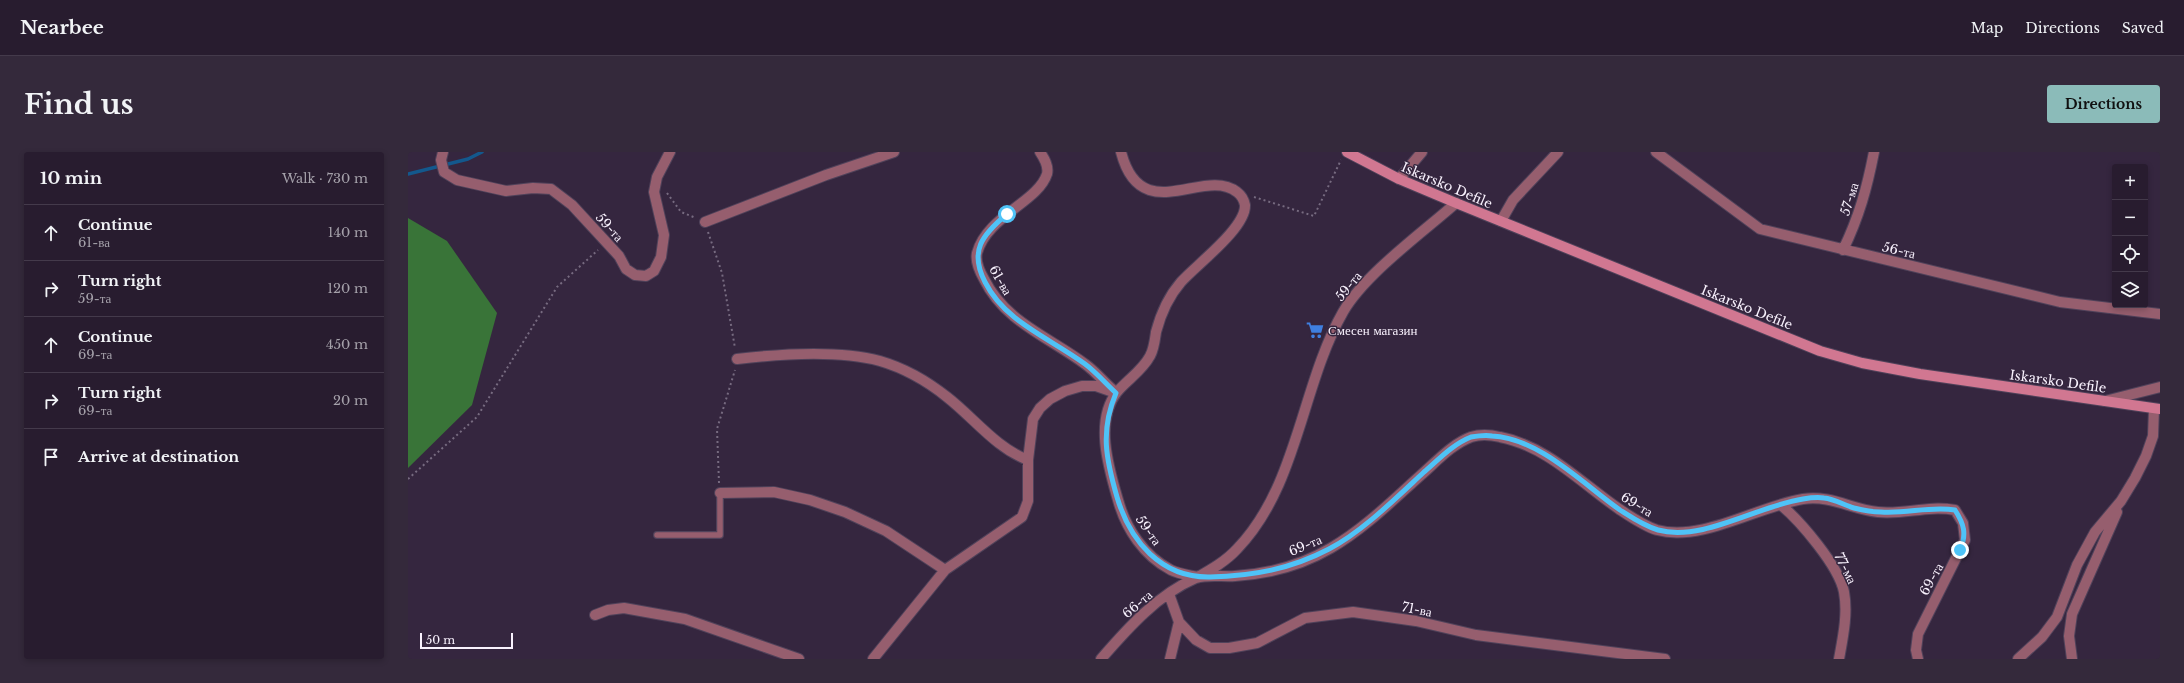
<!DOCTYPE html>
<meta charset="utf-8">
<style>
body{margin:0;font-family:"Libre Baskerville",serif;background:#34293b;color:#f1f3f6}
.controls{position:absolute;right:12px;top:12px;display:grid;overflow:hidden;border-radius:4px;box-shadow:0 2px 6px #0003}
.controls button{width:36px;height:36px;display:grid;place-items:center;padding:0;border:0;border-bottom:1px solid #443a4b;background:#281c2f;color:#f1f3f6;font:20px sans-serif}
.scale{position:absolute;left:12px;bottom:10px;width:93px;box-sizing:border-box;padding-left:4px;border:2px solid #f8f1fd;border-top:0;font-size:11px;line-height:14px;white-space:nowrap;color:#f8f1fd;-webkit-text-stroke:3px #35263f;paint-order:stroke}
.stop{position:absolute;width:12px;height:12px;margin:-9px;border:3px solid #4fc3f7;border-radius:50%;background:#fff}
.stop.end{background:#4fc3f7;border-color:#fff;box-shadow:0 1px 4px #0008}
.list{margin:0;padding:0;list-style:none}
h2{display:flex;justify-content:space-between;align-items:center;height:52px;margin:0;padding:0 16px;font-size:17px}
h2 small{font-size:13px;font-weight:400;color:#a5a1aa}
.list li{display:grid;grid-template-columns:26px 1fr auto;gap:12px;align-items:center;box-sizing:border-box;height:56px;padding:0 16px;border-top:1px solid #443a4b}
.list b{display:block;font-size:15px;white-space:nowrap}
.list p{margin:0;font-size:13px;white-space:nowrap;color:#a5a1aa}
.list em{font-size:13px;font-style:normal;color:#a5a1aa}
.icon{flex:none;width:22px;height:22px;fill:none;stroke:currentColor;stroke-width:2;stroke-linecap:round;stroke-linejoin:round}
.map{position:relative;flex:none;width:1752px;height:507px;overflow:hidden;border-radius:4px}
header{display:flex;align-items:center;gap:24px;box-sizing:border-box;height:56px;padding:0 20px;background:#281c2f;border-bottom:1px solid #443a4b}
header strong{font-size:19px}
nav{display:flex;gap:22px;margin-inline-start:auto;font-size:14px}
.intro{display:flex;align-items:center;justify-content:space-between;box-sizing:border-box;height:96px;padding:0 24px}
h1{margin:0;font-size:28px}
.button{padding:10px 18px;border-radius:4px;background:#8bbbb9;color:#111;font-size:14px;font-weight:700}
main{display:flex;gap:24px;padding:0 24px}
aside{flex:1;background:#281c2f;border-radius:4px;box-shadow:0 2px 6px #0003}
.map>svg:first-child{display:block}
</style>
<header>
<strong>Nearbee</strong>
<nav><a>Map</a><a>Directions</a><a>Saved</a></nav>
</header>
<div class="intro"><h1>Find us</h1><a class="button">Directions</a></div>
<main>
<aside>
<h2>10 min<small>Walk · 730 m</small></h2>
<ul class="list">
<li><svg class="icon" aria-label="ahead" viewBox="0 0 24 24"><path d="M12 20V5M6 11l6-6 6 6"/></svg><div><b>Continue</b><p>61-ва</p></div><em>140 m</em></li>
<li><svg class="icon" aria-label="right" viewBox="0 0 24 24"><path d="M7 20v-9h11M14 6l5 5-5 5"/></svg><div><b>Turn right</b><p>59-та</p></div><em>120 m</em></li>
<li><svg class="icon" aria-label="ahead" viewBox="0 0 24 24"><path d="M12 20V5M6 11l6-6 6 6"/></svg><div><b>Continue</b><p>69-та</p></div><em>450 m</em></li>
<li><svg class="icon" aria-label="right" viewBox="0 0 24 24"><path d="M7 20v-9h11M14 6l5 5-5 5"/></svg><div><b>Turn right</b><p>69-та</p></div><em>20 m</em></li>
<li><svg class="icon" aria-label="arrive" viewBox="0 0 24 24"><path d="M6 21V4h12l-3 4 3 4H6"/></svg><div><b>Arrive at destination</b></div></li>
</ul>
</aside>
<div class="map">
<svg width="1752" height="507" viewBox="0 0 1752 507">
<rect width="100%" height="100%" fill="#35263f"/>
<!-- forest -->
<path fill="#397438" d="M0,66L39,89L89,161L64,253L0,316Z"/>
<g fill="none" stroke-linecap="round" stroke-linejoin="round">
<!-- stream -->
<path stroke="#13588d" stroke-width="3.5" d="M0,22L60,7L74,0"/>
<!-- lane casing -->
<g stroke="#50425a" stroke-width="8">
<path id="lane" d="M249,383H312V341"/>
</g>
<!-- street casing -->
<g stroke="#50425a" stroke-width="12">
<path id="street" d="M35,0L33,8L36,20L49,28L98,39L125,36L143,37L164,53L211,104L218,117L227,123L238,124L246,119L253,105L256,83L246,40L249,25L262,0
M632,0C636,6 641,14 639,22C630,50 579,64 569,101C567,110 572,120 576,127C597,170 641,185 677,212C687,219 695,229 704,237
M713,0C733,77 796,14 829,40C833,43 836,48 837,53C838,76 788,113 773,130C760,145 753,161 748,180C747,187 746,197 742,204C734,219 720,227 709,240C686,269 701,317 710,348C718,377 736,404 763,418C771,422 781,423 790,425C804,417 818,409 829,397C890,334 893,234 935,160C957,122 1014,81 1048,51
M1248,0L1352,77L1652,150L1752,162
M991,27L1014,0
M1093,69L1105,48L1150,0
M297,70L418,23L486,0
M1435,98C1451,65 1459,36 1466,0
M329,207C371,202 431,198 472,209C496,216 519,229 539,245C566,266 588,296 620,308
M1697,249L1752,235
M312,341L366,340L402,348L437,360L478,379L537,418
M1373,353C1392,369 1431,414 1436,440C1440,462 1435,485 1431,507
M761,442L771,470L762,507
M187,463L200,458L216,456L277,467L391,507
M771,470L788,488L802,496H821L849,491L897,466L945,460L1008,469L1068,483L1257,507
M465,507L537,418L614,365L620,349V308L625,267L632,256L642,247L657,239L674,234H688L708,241
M693,507C719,477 750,442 788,426C799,422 815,425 827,424C860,422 894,413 923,396C956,377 985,348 1013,323C1028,310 1044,292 1063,285C1072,282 1084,283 1092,285C1139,294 1173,331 1211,357C1223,365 1236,374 1249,378C1295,390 1350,354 1395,347C1423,343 1443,357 1470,360C1496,363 1519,353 1547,358L1555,371L1557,388L1510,482L1508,498L1510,507
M1610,507L1634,485L1649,465L1669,413L1687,380L1713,349L1727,326L1738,304L1745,284L1746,257
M1664,507L1661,484L1664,462L1709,360"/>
</g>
<!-- secondary casing -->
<g stroke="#50425a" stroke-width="12">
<path id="secondary" d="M939,0L991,27L1048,51L1412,199L1454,211L1512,222L1752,257"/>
</g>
<!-- path -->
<path stroke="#776b80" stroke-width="2" stroke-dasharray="2 3" stroke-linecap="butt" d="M259,41L273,60L288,66
M846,45L906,64L933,8
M300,80L314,121L327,196
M0,327L69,265L149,135L190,98
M311,331L309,277L327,218"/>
<!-- lane -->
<use href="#lane" stroke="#965e6e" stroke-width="5.5"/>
<!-- street -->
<use href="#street" stroke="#965e6e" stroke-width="10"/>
<!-- secondary -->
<use href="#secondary" stroke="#d17791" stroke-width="10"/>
</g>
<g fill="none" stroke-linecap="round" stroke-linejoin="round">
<!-- route -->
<path stroke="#4fc3f7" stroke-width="5" d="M599,62C574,83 561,99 577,130C597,170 642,186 677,212C688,220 698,232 708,241C692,279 698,307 709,345C722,389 753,426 802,425C845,424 883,417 921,397C954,380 988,346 1016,320C1030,308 1045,292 1063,285C1069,284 1079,283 1084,284C1131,286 1175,332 1212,358C1223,365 1236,374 1250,378C1295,390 1349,354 1395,347C1401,346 1409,345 1416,346C1426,347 1436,353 1446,356C1454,358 1464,360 1473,360C1498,362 1522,354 1547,358C1556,372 1559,382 1552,398"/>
</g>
<!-- icons -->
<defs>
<g id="supermarket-bare" transform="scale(1.38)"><path d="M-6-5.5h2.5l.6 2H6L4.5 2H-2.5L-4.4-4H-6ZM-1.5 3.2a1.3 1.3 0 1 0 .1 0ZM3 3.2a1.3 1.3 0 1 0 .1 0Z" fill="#3f7fe0" stroke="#35263f" stroke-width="2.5" paint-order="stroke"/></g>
</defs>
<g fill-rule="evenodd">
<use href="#supermarket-bare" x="907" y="178"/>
</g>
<g text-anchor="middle" stroke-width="3" stroke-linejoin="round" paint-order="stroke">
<!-- street labels -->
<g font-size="13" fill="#f8f1fd" stroke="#35263f">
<text transform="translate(1039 33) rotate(23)" y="5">Iskarsko Defile</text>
<text transform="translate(1441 47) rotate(-73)" y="5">57-ма</text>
<text transform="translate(202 75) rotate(48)" y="5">59-та</text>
<text transform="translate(1491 98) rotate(13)" y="5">56-та</text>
<text transform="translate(593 128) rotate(60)" y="5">61-ва</text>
<text transform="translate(940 134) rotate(-51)" y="5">59-та</text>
<text transform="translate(1339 155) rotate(22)" y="5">Iskarsko Defile</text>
<text transform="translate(1650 229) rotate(8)" y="5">Iskarsko Defile</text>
<text transform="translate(1229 352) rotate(31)" y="5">69-та</text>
<text transform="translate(741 378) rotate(55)" y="5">59-та</text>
<text transform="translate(897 393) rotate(-23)" y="5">69-та</text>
<text transform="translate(1438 416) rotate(63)" y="5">77-ма</text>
<text transform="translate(1523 427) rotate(-61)" y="5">69-та</text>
<text transform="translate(729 452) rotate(-41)" y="5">66-та</text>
<text transform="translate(1009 457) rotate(11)" y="5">71-ва</text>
</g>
<!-- poi labels -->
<g font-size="13" fill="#f8f1fd" stroke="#35263f" text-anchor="start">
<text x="920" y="183">Смесен магазин</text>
</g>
</g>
</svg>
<div class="controls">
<button>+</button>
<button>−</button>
<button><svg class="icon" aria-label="locate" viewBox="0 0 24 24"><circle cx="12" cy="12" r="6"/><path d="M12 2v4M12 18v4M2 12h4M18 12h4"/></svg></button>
<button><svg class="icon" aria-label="layers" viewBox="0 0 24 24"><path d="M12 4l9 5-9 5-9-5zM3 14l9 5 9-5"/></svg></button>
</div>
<div class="scale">50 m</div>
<div class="stop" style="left:599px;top:62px"></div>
<div class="stop end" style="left:1552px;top:398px"></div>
</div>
</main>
